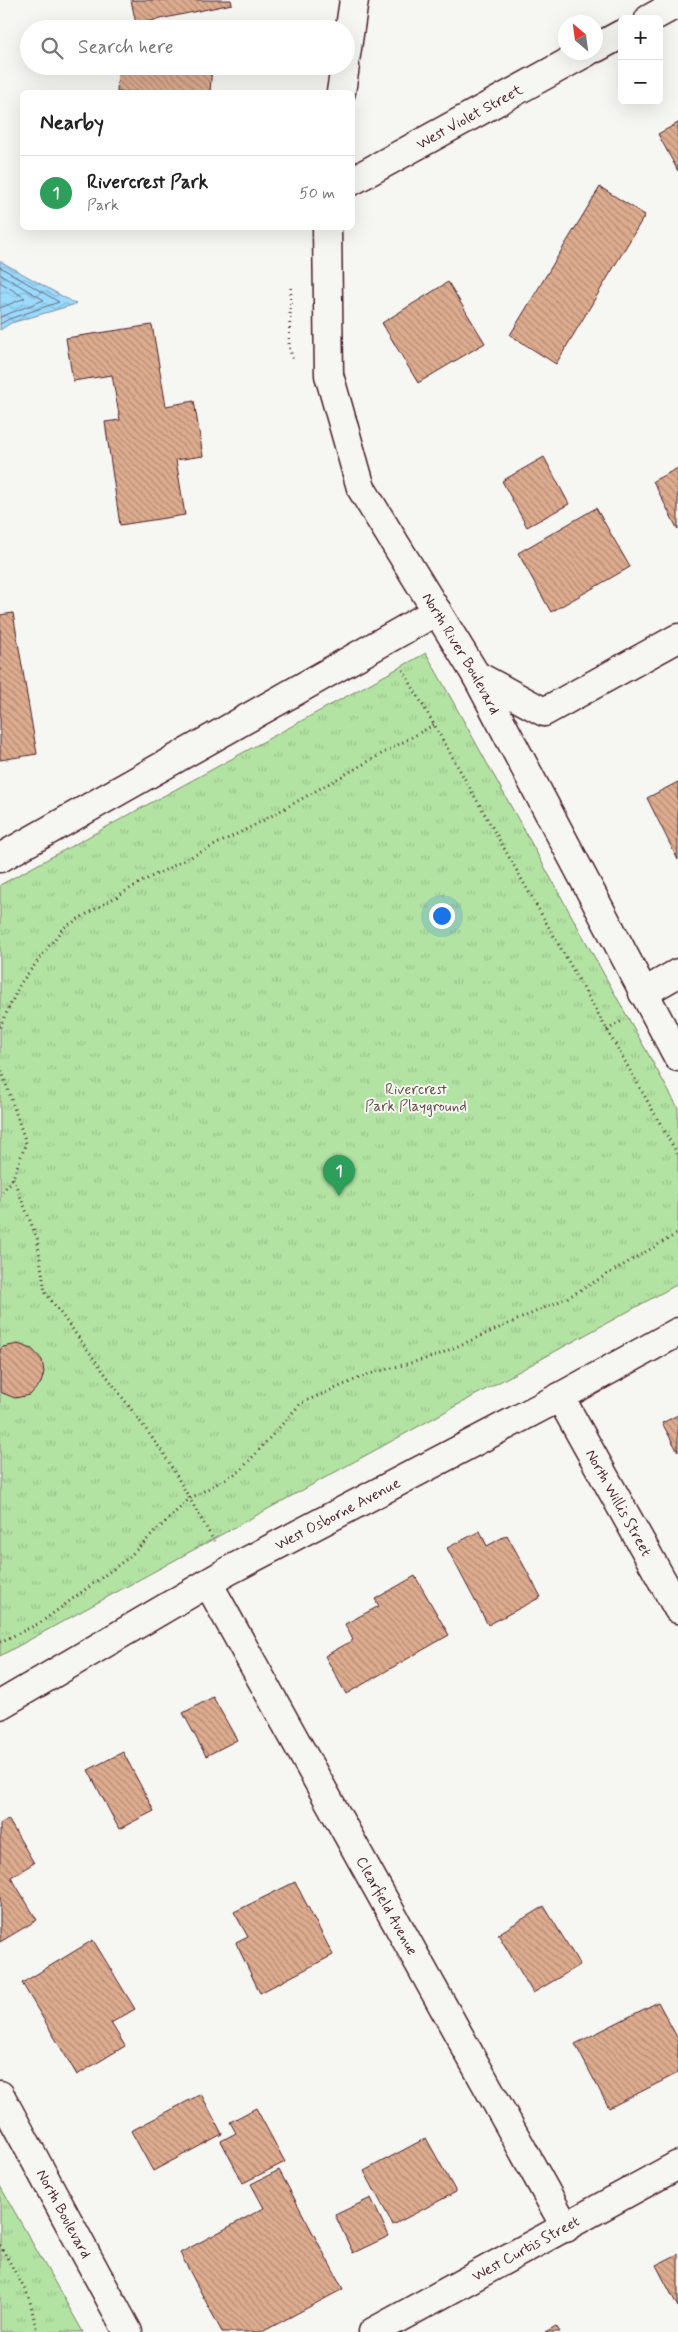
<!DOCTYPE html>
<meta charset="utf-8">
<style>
body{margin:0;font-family:Mynerve,sans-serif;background:#f2f2f2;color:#222}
.controls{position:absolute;right:15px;top:15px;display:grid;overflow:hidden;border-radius:8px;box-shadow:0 5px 20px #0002}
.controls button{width:45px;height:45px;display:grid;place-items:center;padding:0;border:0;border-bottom:1px solid #e0e0e0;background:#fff;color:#222;font:25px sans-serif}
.compass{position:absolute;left:558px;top:15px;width:45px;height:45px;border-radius:50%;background:#fff;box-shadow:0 5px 20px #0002;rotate:331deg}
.you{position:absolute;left:441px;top:915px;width:18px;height:18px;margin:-12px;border:4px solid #fff;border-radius:50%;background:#1a73e8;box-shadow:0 0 0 8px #1a73e833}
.badge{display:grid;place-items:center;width:32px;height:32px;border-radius:50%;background:#b45309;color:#fff;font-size:16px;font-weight:700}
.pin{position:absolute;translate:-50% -41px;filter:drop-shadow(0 1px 2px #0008)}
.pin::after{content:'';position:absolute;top:26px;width:18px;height:15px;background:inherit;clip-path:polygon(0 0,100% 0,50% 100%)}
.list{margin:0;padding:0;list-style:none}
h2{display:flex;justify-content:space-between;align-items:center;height:65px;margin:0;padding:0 20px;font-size:21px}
h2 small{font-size:16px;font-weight:400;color:#767676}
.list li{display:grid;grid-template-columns:32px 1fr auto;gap:15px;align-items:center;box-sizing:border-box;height:75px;padding:0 20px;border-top:1px solid #e0e0e0}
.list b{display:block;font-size:19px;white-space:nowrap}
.list p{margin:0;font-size:16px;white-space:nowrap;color:#767676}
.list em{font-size:16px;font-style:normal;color:#767676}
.icon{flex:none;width:28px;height:28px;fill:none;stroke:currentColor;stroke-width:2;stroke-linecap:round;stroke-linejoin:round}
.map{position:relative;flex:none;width:678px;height:2332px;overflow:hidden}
.search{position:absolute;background:#fff;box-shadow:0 5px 20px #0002;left:20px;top:20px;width:335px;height:55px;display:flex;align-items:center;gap:12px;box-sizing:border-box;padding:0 18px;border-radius:28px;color:#767676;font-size:19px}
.panel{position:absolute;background:#fff;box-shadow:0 5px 20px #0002;left:20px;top:90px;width:335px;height:140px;border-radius:8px}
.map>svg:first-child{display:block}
</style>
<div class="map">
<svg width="678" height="2332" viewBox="0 0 678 2332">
<defs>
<pattern id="park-tufts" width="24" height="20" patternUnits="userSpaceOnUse" patternTransform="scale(1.25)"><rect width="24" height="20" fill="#b2e3a3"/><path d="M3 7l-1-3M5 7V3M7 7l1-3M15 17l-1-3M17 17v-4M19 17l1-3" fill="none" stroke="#9bc28c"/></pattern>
<pattern id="water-waves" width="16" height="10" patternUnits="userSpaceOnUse" patternTransform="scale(1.25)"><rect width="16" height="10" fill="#9adafc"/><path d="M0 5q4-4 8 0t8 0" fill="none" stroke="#86bbd8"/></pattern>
<pattern id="building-back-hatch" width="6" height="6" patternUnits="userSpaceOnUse" patternTransform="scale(1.25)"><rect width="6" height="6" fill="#ddac8f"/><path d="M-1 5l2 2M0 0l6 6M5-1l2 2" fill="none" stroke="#b58b75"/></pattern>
</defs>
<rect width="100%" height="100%" fill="#f6f6f2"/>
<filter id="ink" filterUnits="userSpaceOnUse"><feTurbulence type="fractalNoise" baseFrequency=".02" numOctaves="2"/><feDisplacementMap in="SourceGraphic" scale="10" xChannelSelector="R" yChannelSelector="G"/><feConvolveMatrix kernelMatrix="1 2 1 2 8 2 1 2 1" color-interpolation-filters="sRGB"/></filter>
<g filter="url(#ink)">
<!-- park -->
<path fill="url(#park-tufts)" stroke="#7e8167" d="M426,653L678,1108V1284L0,1656V885Z
M0,2186L83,2332H0Z"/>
<!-- water -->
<path fill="url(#water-waves)" stroke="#7a8fa8" d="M0,261L76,304L11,323L0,330Z"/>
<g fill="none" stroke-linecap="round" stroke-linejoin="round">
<!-- shore -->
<path stroke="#6a6a7f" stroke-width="1" d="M0,267L59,302L9,319L0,324
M0,274L44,300L0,317
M0,282L25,298L0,308"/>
</g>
<!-- building -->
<path fill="url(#building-back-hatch)" stroke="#4a1f2b" d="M131,0H231L232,4L136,24Z
M118,66H212L210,92H117Z
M678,123V171L658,134Z
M600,187L645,215L556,364L510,335Z
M448,282L485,343L418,383L382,323Z
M152,325L166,406L194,401L203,456L176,460L185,515L120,525L105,422L120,420L112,375L73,381L66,338Z
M544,457L569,504L527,527L502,481Z
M678,468V530L653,481Z
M596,508L630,567L551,612L518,553Z
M13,613L37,754L0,760V615Z
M678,782V860L647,798Z
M18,1344L32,1349L42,1360L44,1372L41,1383L30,1395L15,1398L0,1392V1350L3,1347Z
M678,1415V1452L662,1423Z
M480,1531L487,1546L507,1535L541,1597L488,1625L447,1548Z
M415,1576L449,1635L346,1694L325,1656L353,1640L345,1624L379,1606L375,1599Z
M213,1697L237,1740L206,1756L183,1713Z
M123,1752L154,1811L119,1829L88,1770Z
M8,1819L34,1863L11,1877L37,1920L0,1942V1824Z
M295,1882L333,1955L260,1993L236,1943L248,1937L234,1912Z
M544,1906L580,1965L533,1993L498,1934Z
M93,1940L135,2009L111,2023L125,2046L77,2075L22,1983Z
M658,2002L678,2039V2073L609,2108L575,2044Z
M201,2094L222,2134L153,2171L131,2131Z
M256,2108L285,2162L243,2183L221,2141L236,2133L230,2122Z
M426,2138L456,2192L393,2225L364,2171Z
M279,2170L343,2289L262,2332H222L180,2253L264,2208L251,2184Z
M371,2198L389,2236L353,2253L335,2215Z
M678,2254V2307L656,2265Z
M556,2326L560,2332H545Z"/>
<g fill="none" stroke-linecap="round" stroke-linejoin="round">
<!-- minor casing -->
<g stroke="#4a1f2b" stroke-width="31">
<g id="minor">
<path d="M649,19L678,3"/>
<path d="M596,48L622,34"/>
<path d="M346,55L354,0"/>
<path d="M341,92L345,66"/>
<path id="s1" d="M352,181L587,52"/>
<path id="s2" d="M327,228L329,375L361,488L476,675L678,1057"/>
<path d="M476,675L544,712L678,638"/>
<path d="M0,858L437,611"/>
<path d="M643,993L678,973"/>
<path id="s3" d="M560,1397L678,1609"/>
<path id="s4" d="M208,1583L566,2228"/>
<path id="s5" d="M0,1705L230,1570L560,1397L678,1332"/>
<path id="s6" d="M0,2095L128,2332"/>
<path id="s7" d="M373,2332L678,2165"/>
</g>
</g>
<!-- path -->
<path stroke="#4a1f2b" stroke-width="3" stroke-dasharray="1 4" stroke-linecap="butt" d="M291,288L289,346L293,361
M403,670L678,1155
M0,1027L20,984L63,928L143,881L255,825L435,724
M607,1030L622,1021
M0,1066L26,1143L13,1178L0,1195
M13,1178L37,1238L45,1292L164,1454L214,1541
M0,1642L40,1623L128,1558L189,1499L240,1471L301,1403L369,1374L433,1357L567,1298L678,1233
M0,2245L29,2297L37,2332"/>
<!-- minor -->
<use href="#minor" stroke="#f6f6f2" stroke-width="28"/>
</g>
</g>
<g text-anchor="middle" stroke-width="4" stroke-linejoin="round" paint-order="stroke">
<!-- street labels -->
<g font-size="15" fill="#4a1f2b" stroke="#f6f6f2">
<text dy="5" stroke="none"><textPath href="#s1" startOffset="134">West Violet Street</textPath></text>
<text dy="5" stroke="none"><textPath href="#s2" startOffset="458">North River Boulevard</textPath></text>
<text dy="5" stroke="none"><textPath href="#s3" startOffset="121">North Willis Street</textPath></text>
<text dy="5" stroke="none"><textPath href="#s5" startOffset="388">West Osborne Avenue</textPath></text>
<text dy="5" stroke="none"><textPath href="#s4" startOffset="369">Clearfield Avenue</textPath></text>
<text dy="5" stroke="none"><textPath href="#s6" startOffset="135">North Boulevard</textPath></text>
<text dy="5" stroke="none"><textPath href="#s7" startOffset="174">West Curtis Street</textPath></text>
</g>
<!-- park labels -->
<g font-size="15" fill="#645049" stroke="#f6f6f2">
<text x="416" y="1094">Rivercrest<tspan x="416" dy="17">Park Playground</tspan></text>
</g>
</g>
</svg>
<div class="controls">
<button>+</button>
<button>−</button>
</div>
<svg class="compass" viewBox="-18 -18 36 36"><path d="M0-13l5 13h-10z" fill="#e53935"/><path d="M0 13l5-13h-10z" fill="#767676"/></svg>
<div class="you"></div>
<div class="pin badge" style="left:339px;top:1196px;background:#2e9e5b">1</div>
<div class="search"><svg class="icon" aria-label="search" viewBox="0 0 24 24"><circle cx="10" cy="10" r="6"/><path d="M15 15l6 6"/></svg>Search here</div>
<section class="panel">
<h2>Nearby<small></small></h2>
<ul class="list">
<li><span class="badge" style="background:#2e9e5b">1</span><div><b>Rivercrest Park</b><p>Park</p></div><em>50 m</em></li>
</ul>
</section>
</div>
